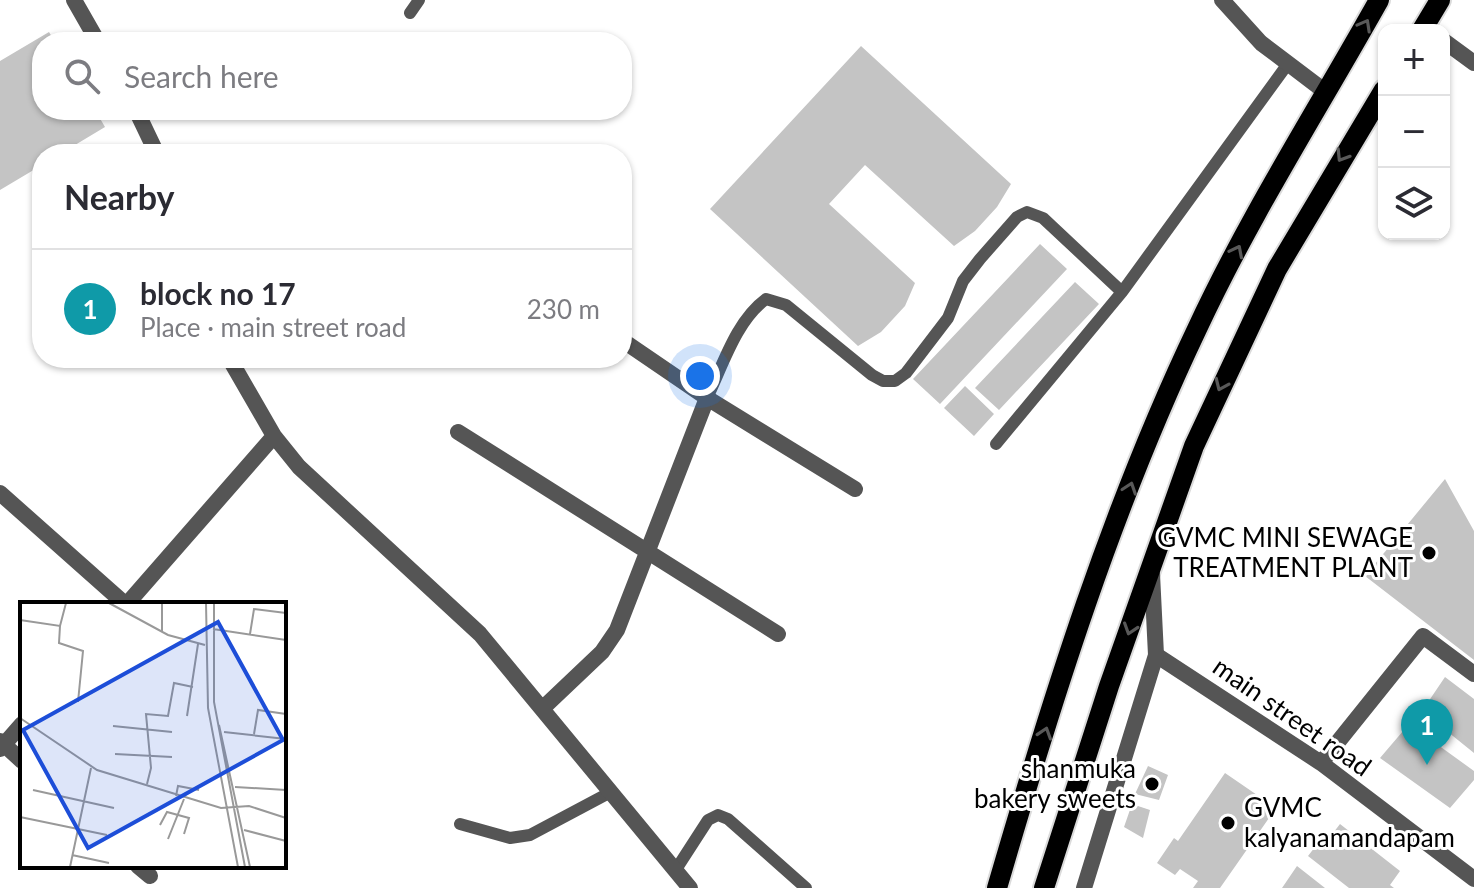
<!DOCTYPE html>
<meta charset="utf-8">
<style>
body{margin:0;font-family:Lato,sans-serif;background:#f7f7f7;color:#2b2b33}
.controls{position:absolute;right:24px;top:24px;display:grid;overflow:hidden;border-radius:16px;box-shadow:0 2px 6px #0004}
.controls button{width:72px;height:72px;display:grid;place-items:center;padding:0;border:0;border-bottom:2px solid #e1e1e2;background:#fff;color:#2b2b33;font:40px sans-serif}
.you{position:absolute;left:700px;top:376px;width:28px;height:28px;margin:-20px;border:6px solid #fff;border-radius:50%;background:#1a73e8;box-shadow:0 0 0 12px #1a73e833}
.badge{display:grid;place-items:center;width:52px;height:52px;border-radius:50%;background:#1a73e8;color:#fff;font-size:26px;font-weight:700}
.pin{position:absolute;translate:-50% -66px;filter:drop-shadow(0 2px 4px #0008)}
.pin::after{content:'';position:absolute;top:42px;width:28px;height:24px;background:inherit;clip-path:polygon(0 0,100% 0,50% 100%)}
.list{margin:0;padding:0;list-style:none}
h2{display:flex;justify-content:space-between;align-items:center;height:104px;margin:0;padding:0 32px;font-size:34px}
h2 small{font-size:26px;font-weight:400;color:#7c7c81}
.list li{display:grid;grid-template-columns:52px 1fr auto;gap:24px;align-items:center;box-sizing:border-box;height:120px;padding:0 32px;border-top:2px solid #e1e1e2}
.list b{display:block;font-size:30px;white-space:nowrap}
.list p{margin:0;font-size:26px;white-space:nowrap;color:#7c7c81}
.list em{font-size:26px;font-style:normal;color:#7c7c81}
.icon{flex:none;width:44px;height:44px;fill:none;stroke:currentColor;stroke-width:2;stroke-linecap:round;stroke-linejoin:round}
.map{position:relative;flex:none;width:1474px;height:888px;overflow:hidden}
.search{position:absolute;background:#fff;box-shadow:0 2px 6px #0004;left:32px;top:32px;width:600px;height:88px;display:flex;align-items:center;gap:20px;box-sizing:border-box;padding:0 28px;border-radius:32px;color:#7c7c81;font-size:30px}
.panel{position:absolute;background:#fff;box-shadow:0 2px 6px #0004;left:32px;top:144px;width:600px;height:224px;border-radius:32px}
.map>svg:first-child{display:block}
</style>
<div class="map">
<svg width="1474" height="888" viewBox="0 0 1474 888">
<rect width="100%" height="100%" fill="#fff"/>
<!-- building -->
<path fill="#c4c4c4" d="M49,32L55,42H42V110H95L105,127L60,154H42V165L0,190V61Z
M861,46L1011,184L997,207L975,231L954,246L865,165L829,204L915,283L905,306L881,332L858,346L710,209Z
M1040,244L1067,269L940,404L913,379Z
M1075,282L1099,304L999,410L975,388Z
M965,386L994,414L974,436L944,408Z
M1445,479L1474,531V660L1365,576Z
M1445,677L1474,699V753L1422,711Z
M1409,724L1474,771V780L1450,808L1380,758Z
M1148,766L1168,775L1159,800L1135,794Z
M1225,773L1276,808L1220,888H1193L1198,881L1180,869L1175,875L1157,863L1174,838L1178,841Z
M1132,804L1150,810L1143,838L1124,827Z
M1340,824L1400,871L1390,885L1394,888H1349L1308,856L1325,834L1330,837Z
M1297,866L1325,888H1282Z"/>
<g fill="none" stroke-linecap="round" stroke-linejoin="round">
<!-- primary casing -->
<g stroke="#dbdbdb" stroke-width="24">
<path id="primary" d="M1422,30L1440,0
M997,888C1052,699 1112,507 1197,329C1250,215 1318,109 1379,0
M1044,888L1109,686L1194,446L1277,269L1384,90"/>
</g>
<!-- service -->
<path stroke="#555" stroke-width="12" d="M410,13L419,0
M707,398C723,365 736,321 766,299L786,305L872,375L883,381H895L906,373L948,318L963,281L980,259L1017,217L1027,212L1043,218L1122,292
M996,444L1122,292L1287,65
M460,824L510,838L530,835L609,793
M675,871L708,820L718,815L728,819L806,888"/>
<!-- minor -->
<path stroke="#555" stroke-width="16" d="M74,0L98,42
M1222,0L1261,43L1327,93
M1444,41L1474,63
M136,110L157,154
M622,340L707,398L855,489
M229,358L274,436L299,467L480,634L690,888
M458,432L778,634
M0,493L125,604
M127,604L274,436
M1156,655L1321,763L1474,879
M543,708L602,652L617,630L707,398
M0,741L22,761
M0,749L22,724
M1321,763L1423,636L1474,674
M138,866L150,876"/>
<!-- tertiary -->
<path stroke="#555" stroke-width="16" d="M1084,888L1156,655L1152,574"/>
<!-- primary -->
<use href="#primary" stroke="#000" stroke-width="20"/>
</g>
<!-- one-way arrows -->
<defs><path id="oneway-chevron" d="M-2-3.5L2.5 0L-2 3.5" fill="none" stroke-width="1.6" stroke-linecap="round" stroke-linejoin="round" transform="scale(2)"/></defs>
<g stroke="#595959">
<use href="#oneway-chevron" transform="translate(1365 25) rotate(-61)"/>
<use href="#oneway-chevron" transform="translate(1342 156) rotate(122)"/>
<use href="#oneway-chevron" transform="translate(1237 251) rotate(-63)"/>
<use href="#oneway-chevron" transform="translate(1221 385) rotate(114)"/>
<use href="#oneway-chevron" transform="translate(1130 488) rotate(-71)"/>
<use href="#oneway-chevron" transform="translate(1130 629) rotate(108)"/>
<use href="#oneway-chevron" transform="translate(1045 733) rotate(-72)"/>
</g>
<!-- markers -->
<g fill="#000" stroke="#fff" stroke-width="3">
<circle cx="1429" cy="553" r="8"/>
<circle cx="1152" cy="784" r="8"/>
<circle cx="1228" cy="823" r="8"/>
</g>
<g text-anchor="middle" stroke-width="6" stroke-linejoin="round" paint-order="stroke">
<!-- poi labels -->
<g font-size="26" fill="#000" stroke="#fff" text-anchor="end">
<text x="1413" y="547">GVMC MINI SEWAGE<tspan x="1413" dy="30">TREATMENT PLANT</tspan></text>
<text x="1136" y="778">shanmuka<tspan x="1136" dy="30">bakery sweets</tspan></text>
<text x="1244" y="817" text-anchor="start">GVMC<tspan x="1244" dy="30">kalyanamandapam</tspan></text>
</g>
<!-- street labels -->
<g font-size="26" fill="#000" stroke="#fff">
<text transform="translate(1292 717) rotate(35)" y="9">main street road</text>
</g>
</g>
<!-- overview -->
<g transform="translate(20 602)">
<rect width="266" height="266" fill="#fff"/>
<path fill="none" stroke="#999" stroke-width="2" d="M89,1L148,33L185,43M186,1L188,106L218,265M194,1V100L225,265M0,18L40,24L46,1M40,24L39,41L63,49L58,100M193,27L266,38M142,30V1M230,32L234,7L266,11M167,114L178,42M0,116L77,168L201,206L229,204L266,216M199,123L230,265M93,124L152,130M204,130L266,137M234,132L238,108L266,112M95,152L152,155M127,182L131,166L126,112L148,114L154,81L173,85M215,185L266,188M13,188L94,206M156,194L158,184L179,188M0,215L87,233M140,223L147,210L169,216L164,232M224,228L266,239M148,237L164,197M52,253L89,261M50,265L71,166"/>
<path fill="#1d4ed8" fill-opacity="0.15" stroke="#1d4ed8" stroke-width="4" d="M198,20L263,138L68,246L3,128Z"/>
<rect width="266" height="266" fill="none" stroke="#000" stroke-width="4"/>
</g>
</svg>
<div class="controls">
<button>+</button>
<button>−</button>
<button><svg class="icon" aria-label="layers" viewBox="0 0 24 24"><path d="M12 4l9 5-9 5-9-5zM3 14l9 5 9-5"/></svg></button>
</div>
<div class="you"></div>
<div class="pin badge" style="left:1427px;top:765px;background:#0f9aa8">1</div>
<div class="search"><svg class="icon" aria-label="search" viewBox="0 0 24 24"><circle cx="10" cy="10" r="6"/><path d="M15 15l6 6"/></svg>Search here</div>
<section class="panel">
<h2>Nearby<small></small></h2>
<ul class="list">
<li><span class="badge" style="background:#0f9aa8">1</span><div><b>block no 17</b><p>Place · main street road</p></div><em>230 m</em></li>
</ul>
</section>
</div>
